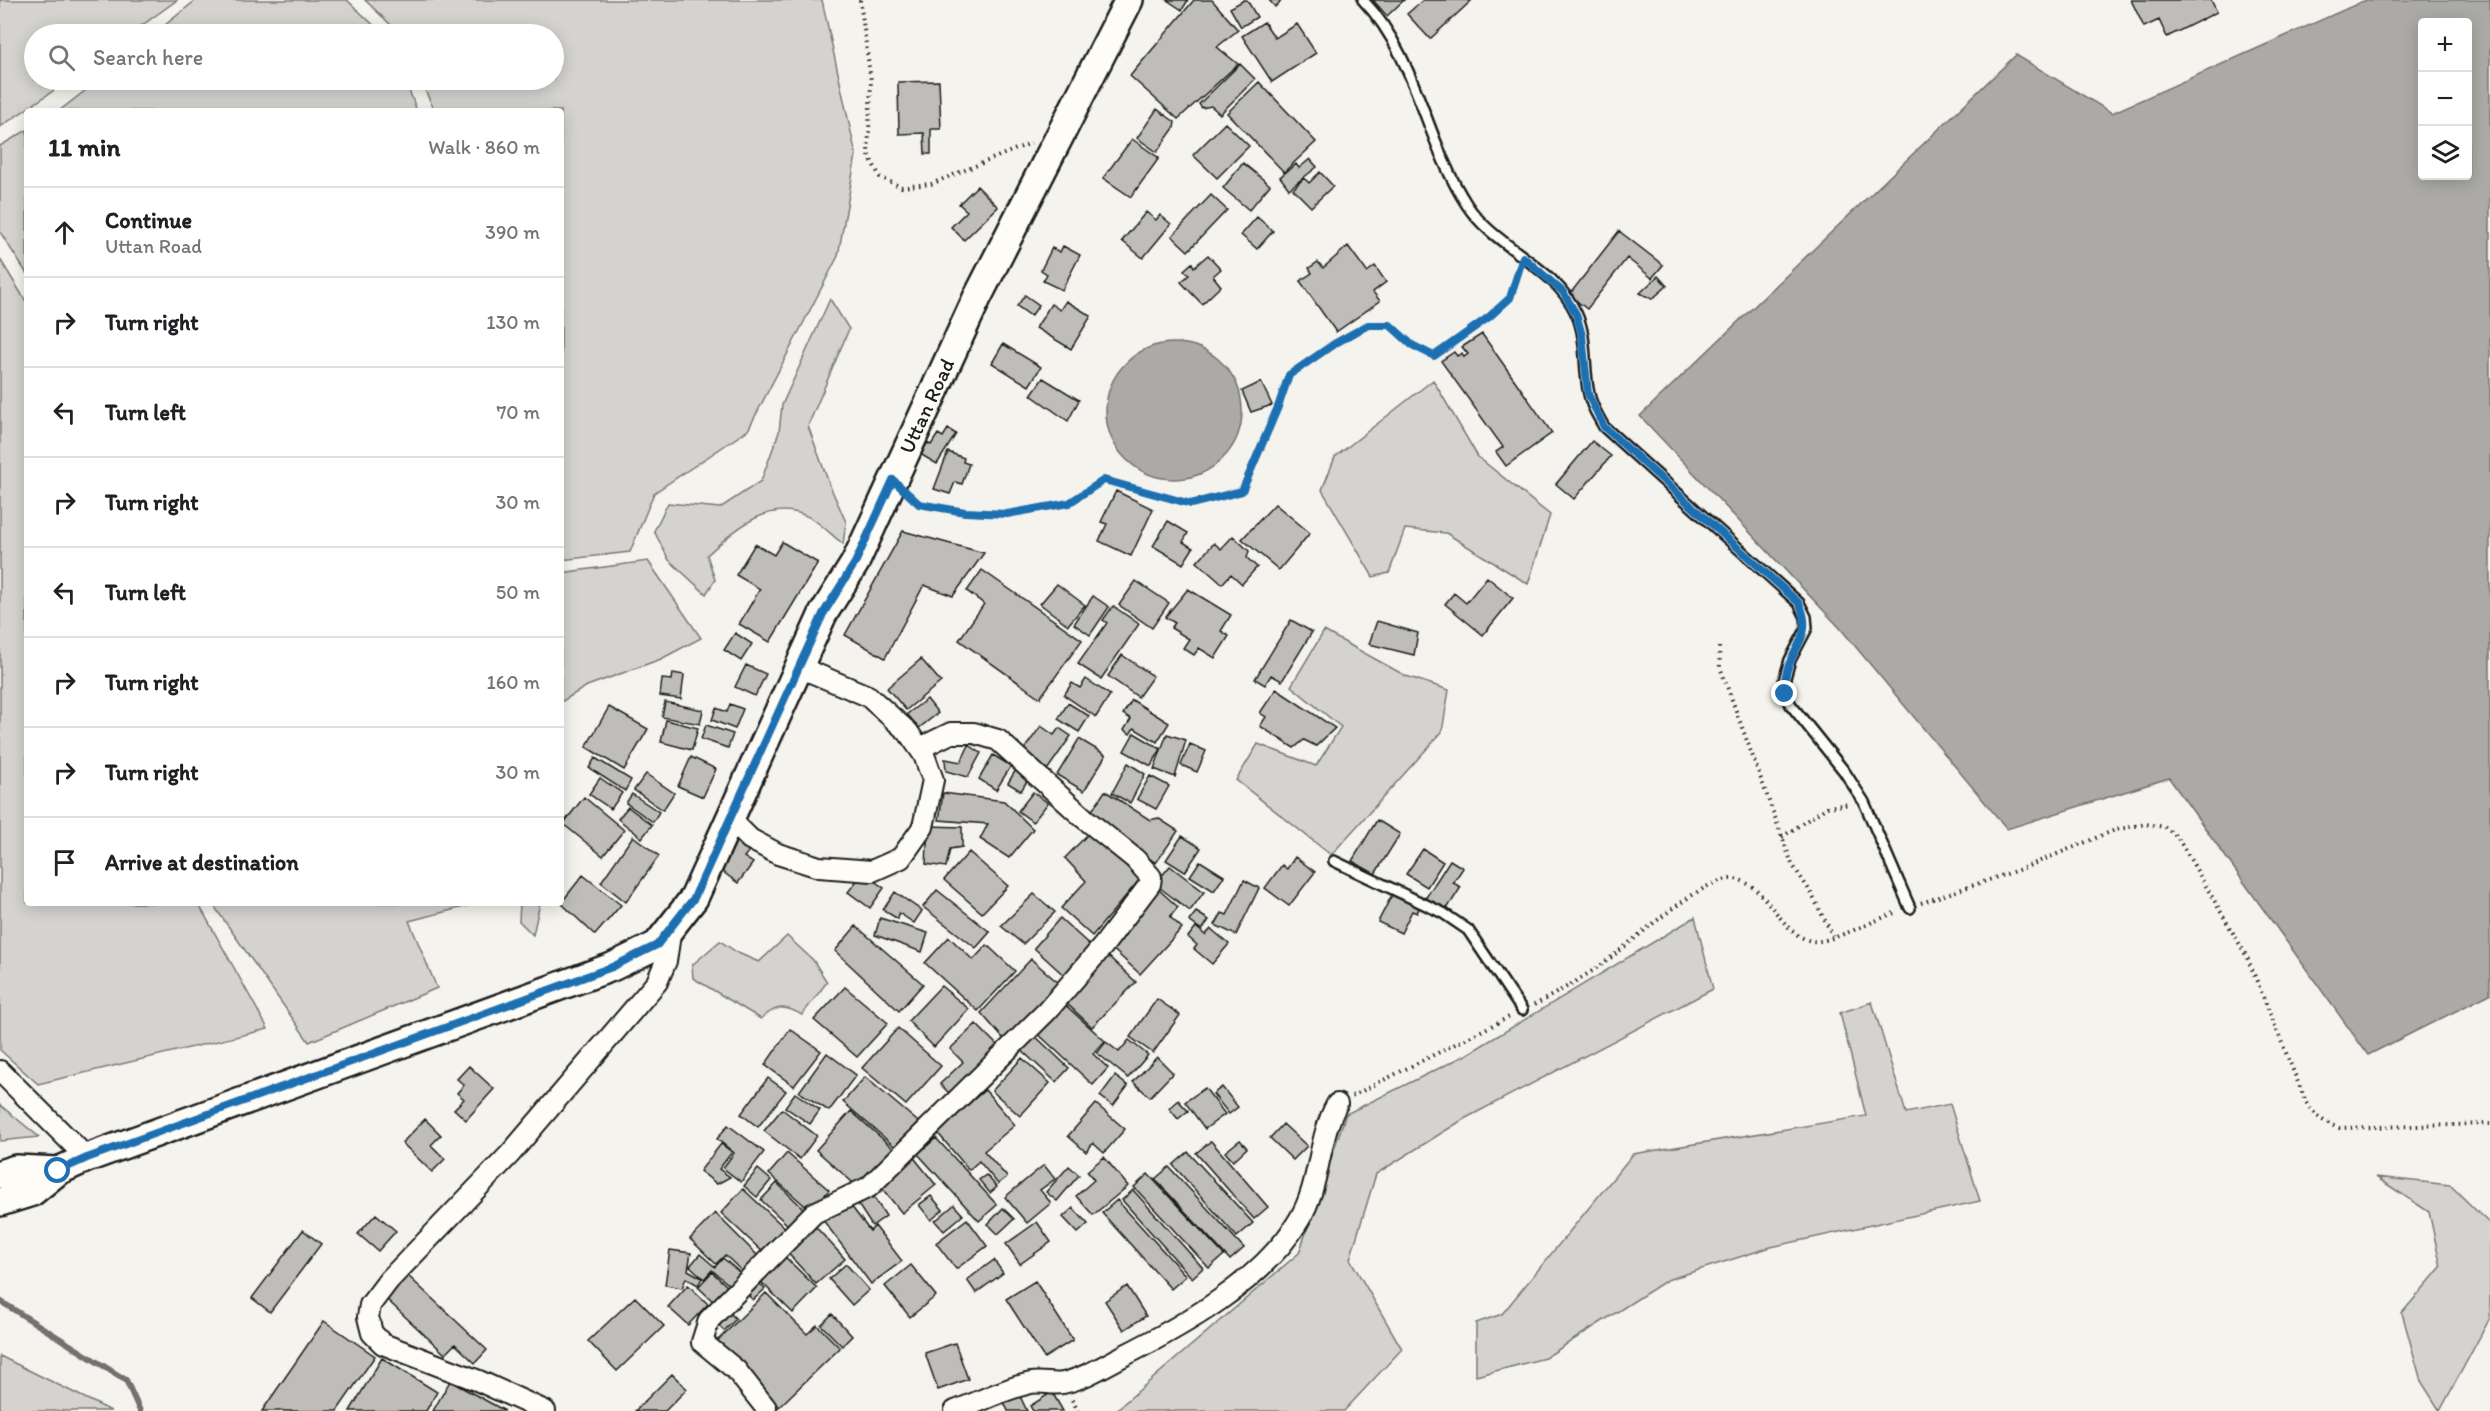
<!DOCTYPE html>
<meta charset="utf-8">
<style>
body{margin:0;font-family:Itim,sans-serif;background:#f2f2f2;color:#202124}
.controls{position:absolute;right:18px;top:18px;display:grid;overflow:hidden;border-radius:6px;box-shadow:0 3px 15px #0003}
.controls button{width:54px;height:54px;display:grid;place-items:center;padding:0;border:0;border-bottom:2px solid #e0e0e0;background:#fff;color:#202124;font:30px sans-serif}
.stop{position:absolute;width:18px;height:18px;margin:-14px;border:4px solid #1f6fb2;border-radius:50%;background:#fff}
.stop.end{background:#1f6fb2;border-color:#fff;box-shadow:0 2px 6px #0008}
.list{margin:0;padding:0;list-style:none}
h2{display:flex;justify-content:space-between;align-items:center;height:78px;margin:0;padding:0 24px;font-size:26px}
h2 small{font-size:20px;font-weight:400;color:#757577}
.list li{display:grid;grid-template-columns:39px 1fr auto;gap:18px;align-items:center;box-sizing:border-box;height:90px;padding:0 24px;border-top:2px solid #e0e0e0}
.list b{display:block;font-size:22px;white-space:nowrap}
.list p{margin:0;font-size:20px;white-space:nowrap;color:#757577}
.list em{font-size:20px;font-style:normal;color:#757577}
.icon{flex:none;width:33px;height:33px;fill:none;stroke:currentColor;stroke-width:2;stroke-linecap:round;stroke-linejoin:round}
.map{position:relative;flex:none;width:2490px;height:1411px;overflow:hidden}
.search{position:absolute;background:#fff;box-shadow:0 3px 15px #0003;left:24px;top:24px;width:540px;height:66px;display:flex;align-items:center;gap:15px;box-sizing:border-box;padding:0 21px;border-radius:33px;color:#757577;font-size:22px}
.panel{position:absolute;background:#fff;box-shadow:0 3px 15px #0003;left:24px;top:108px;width:540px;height:798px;border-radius:6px}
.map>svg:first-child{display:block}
</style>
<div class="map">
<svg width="2490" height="1411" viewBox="0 0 2490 1411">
<rect width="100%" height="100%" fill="#f4f3ee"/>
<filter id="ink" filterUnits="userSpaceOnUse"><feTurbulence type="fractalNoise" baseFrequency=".0167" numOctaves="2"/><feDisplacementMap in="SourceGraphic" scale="12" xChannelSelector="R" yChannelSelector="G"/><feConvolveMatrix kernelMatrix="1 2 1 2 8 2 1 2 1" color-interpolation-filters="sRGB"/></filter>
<g filter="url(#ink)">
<!-- green -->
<path fill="#d4d3cf" stroke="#787876" stroke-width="1.5" d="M0,0H177L130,34H34V80H69L0,127Z
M196,0H347L383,34H154Z
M365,0H822L856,155L838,256L748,430L654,493L630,552L561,560V111H435L420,80H554V34H397L394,28Z
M99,80H405L417,111H59Z
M27,130V274L0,232V146Z
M0,259L27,303V903H198L268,1029L38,1084L0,1050Z
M830,299L849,329L808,426L830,486L846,522L843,544C834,537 824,527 814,520C772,494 736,529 707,555L715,580L706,594L669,560L654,531L668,503L720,508L761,481L779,432L782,405Z
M1433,380L1478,457L1550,515L1528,584L1446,533L1405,529L1389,573L1373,577L1322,490L1335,457Z
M648,561L701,638L661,659L587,686L561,702V573Z
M1324,631L1406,676L1449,690L1442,732L1331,855L1236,780L1258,744L1316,766L1341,727L1291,686Z
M212,903H479L409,921L437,988L309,1042Z
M520,903H540L533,935L519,921Z
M1695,917L1713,989L1464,1119L1376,1174L1350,1259L1402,1349L1344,1411H1115L1299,1253L1346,1114L1466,1055Z
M787,936L813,960L827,982L802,1015C785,1005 776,1005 761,1019L693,978L692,965L720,941L738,953L759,962Z
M1872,1002L1906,1113L1950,1104L1980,1201L1771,1247L1667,1280L1545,1358L1476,1376V1323L1502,1314L1633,1154L1866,1116L1840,1013Z
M0,1105L39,1137L0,1141Z
M2376,1177L2450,1185L2490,1224V1318L2440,1411L2421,1381L2402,1313L2441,1267L2429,1212Z
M0,1356L111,1411H0Z"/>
<!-- water -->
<path fill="#abaaa6" stroke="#72716f" stroke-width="1.5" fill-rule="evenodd" d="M2366,0H2490V994L2368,1055L2169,778L2007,829L1840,628L1640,416L2016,55L2112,113ZM2422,22H2468V176H2422Z
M1106 411a68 68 0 1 1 136 0a68 68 0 1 1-136 0Z"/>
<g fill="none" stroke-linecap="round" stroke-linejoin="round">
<!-- stream -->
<path stroke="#72716f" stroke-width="6" d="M0,1301L126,1380L140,1411"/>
</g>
<!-- building -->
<path fill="#bebdba" stroke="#1c1c1c" stroke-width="1.5" d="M1167,0H1188L1182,10Z
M1194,0H1212L1238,30L1217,47L1238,64L1178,119L1130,76Z
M1244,0H1247L1257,17L1241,27L1230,8Z
M1269,0H1282L1275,7Z
M1373,0H1404L1387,16Z
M1423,0H1472L1430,39L1407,14Z
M2131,0H2211L2217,12L2167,37L2159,20L2144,27Z
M1264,22L1275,38L1297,24L1316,53L1272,82L1242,36Z
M1240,64L1255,79L1220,114L1211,106L1202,108L1199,104Z
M939,81L941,129H931V154H925L924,133L899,134L898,82Z
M1259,82L1316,142L1284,172L1227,113Z
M1157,109L1175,122L1174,128L1157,152L1137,138Z
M1225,123L1249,146L1217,178L1193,155Z
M1132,139L1159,158L1131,197L1103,178Z
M1310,159L1317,167L1289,189L1280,177L1296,164L1299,168Z
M1243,163L1270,185L1249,210L1223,188Z
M1320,172L1333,186L1311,207L1293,189L1304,178L1309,183Z
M977,186L998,207L964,240L951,227L967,211L959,204Z
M1211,195L1227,210L1188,251L1172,236Z
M1146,212L1156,220L1160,215L1171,224L1143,258L1122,241Z
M1257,217L1273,231L1257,249L1241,235Z
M1619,231L1663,265L1652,278L1627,258L1587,309L1569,295Z
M1063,246L1080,255L1062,290L1043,281L1047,274L1041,270L1052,248L1060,252Z
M1348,246L1367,272L1375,266L1386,282L1373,292L1380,301L1336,332L1300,281L1312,273L1309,268L1318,262L1323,268Z
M1208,255L1221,269L1213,276L1221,286L1202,304L1181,282L1189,275L1184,270L1192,263L1194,267Z
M1658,276L1667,286L1652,299L1640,293Z
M1025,295L1039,305L1031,316L1017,306Z
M1066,301L1091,316L1071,349L1036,328L1051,304L1060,310Z
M1482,334L1552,433L1506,466L1496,452L1503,447L1441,361L1454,352L1457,356L1462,353L1464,357L1468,354L1462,347Z
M1003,344L1041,367L1029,386L992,363Z
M1043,378L1079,400L1068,421L1031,395Z
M1261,382L1272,405L1251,412L1242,391Z
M948,429L956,434L937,464L920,454L927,443L931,445L938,434L943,437Z
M1592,441L1611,456L1574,499L1556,484Z
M948,452L964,458L963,462L969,464L962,484L955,482L950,494L934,489Z
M1116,491L1153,509L1131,556L1099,541L1107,524L1101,522Z
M1275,504L1310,533L1279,570L1242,539Z
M1168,521L1188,533L1183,542L1193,548L1183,564L1153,546Z
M903,531L984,553L953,596L924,585L885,658L845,635Z
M1233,536L1249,551L1247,558L1257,567L1242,584L1231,574L1222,584L1197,562L1214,543L1221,549Z
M782,542L818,563L770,642L739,624L760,589L736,575L755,544L774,555Z
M982,570L1082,640L1040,698L959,640L984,604L967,591Z
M1487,577L1513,598L1483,635L1445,604L1454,593L1466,603Z
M1136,581L1169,603L1152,628L1119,605Z
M1057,584L1085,605L1068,625L1040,604Z
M1188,589L1231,615L1221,631L1229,636L1215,658L1199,648L1194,655L1183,648L1189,639L1171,628L1175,623L1165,617Z
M1093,596L1109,607L1090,635L1074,624Z
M1113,606L1139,624L1101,679L1078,664L1107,623L1103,620Z
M1291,620L1312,632L1282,681L1271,675L1265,685L1255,679Z
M1377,621L1418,633L1414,655L1369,644Z
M735,633L752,644L741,661L724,650Z
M1122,655L1153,676L1138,697L1108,676Z
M921,659L941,682L906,710L887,688Z
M746,665L766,674L755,696L735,687Z
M673,673L684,675L681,699L660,696L662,679L672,680Z
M1086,679L1110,695L1096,717L1064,695L1072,683L1080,688Z
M1276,689L1335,728L1316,746L1304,740L1294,748L1260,726L1266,717L1260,713Z
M927,699L938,713L919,728L907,714Z
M1132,700L1169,723L1157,742L1134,728L1130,734L1124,730L1131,719L1123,714Z
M665,702L703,710L700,724L662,717Z
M1068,703L1089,716L1079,732L1058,719Z
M730,704L743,709L735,729L712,720L716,708L727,712Z
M609,707L648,729L624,770L586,747Z
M666,720L698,728L692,750L661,742Z
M706,725L733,734L728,748L701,739Z
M1041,726L1054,735L1059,728L1071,736L1045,773L1020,755Z
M1134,733L1161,749L1151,766L1124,751Z
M1167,734L1186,740L1175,777L1154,769Z
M1079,739L1106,755L1084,791L1057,775Z
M1190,744L1206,751L1197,772L1181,765Z
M969,745L981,753L968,777L946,771L945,759L961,762Z
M993,755L1011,766L996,790L979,779Z
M691,757L716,769L703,797L678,786Z
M595,758L631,780L625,791L589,768Z
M1020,763L1033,771L1021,791L1008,783Z
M1128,763L1145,774L1130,803L1112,793Z
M646,774L674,793L663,810L634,790Z
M1150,776L1169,786L1156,809L1137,799Z
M600,778L622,793L611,809L589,794Z
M1105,791L1150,820L1158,818L1178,831L1156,863L1087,818Z
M1033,792L1048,803L1033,822L1018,811Z
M943,793L1004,801L1033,829L1009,858L980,839L988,824L939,820Z
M632,794L659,812L653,822L626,803Z
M584,797L624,830L603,856L563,824Z
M628,807L652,825L642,838L618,819Z
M1377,820L1400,834L1375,874L1352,861Z
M928,826L962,827V847L950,849L946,867L926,864Z
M1088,834L1141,878L1092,936L1061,908L1086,881L1065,858Z
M633,836L659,856L626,902L601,882Z
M737,836L752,847L744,857L753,863L738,883L715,866Z
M1182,836L1201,848L1185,872L1166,860Z
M1423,849L1443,862L1427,887L1406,874Z
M969,852L1008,886L982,913L944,880Z
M1295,857L1315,872L1289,906L1265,888L1282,865L1287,869Z
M1450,860L1463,868L1453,883L1461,887L1445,912L1425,899Z
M1200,861L1224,876L1214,891L1190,876Z
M1170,866L1204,892L1190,911L1155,884Z
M863,873L884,888L870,908L848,892Z
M583,875L621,905L595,935L561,903Z
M1244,880L1259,888L1236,935L1215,925L1222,913L1227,915Z
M1158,889L1178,907L1170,917L1182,928L1140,974L1107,944Z
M937,890L990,932L976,948L923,907Z
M895,892L922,911L914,923L899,913L898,919L883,910Z
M1393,893L1420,906L1417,913L1412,911L1401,933L1378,922Z
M1034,894L1055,912L1023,944L1001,926Z
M1196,912L1209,920L1202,930L1189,921Z
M880,918L928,933L922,952L875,935Z
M1060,918L1094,949L1068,979L1034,948Z
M856,926L923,984L899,1011L835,951Z
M1196,927L1205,935L1211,929L1229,944L1212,964L1194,949L1197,945L1188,937Z
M949,937L973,960L987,945L1015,971L978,1011L925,963Z
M1107,955L1136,982L1092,1027L1063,1000Z
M1031,959L1062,986L1009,1045L981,1013Z
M941,986L969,1009L934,1047L908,1021Z
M845,987L888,1023L857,1057L814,1020Z
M1157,999L1180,1015L1153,1053L1130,1037Z
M1062,1002L1105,1041L1093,1054L1108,1068L1093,1085L1035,1031Z
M976,1024L1004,1052L955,1099L940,1084L963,1062L950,1049Z
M898,1028L941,1066L906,1105L862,1068Z
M790,1029L821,1051L794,1086L765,1065Z
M1033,1034L1069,1068L1056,1082L1019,1048Z
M1129,1040L1148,1055L1128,1078L1097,1053L1106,1042L1119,1052Z
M827,1053L856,1075L829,1111L799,1092Z
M1157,1057L1173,1073L1150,1097L1133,1082Z
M1022,1058L1050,1083L1020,1116L992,1091Z
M469,1066L494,1089L466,1120L454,1109L464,1099L457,1093L464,1085L457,1079Z
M1115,1076L1128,1086L1113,1106L1100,1096Z
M865,1077L923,1126L901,1152L843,1102Z
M768,1078L786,1091L758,1127L741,1114Z
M1222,1087L1238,1107L1229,1114L1213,1094Z
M1205,1088L1225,1114L1205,1129L1185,1102Z
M985,1090L1015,1125L984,1151L1007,1177L998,1184L979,1161L969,1170L936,1131Z
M795,1093L820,1110L810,1124L785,1107Z
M1178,1100L1188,1111L1178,1119L1169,1108Z
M1096,1104L1125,1129L1104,1153L1093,1143L1086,1152L1068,1136Z
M782,1109L817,1136L800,1159L764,1131Z
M851,1111L895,1150L860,1189L816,1150Z
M425,1119L441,1135L431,1145L445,1159L432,1172L402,1143Z
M1283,1124L1307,1146L1293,1160L1270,1138Z
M728,1125L764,1152L741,1182L723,1168L734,1153L717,1139Z
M936,1138L997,1205L979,1221L918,1154Z
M1240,1140L1247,1148L1233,1161L1225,1152Z
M1211,1141L1268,1207L1254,1219L1196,1153Z
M721,1144L732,1152L719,1169L730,1177L717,1184L700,1171Z
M1188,1152L1253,1223L1237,1237L1173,1165Z
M787,1153L829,1190L811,1211L769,1174Z
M911,1154L936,1185L902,1213L876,1181Z
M1104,1157L1128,1186L1093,1215L1076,1196L1094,1180L1087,1171Z
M1044,1165L1055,1179L1040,1190L1051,1203L1027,1223L1005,1197Z
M1069,1166L1079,1175L1057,1201L1046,1192Z
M1169,1167L1244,1248L1230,1260L1155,1179Z
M758,1169L771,1180L757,1197L744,1186Z
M1148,1174L1224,1255L1209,1268L1134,1187Z
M986,1175L997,1187L990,1193L979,1180Z
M777,1183L805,1210L789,1226L761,1200Z
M743,1189L787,1230L765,1254L721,1213Z
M1133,1190L1203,1268L1192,1278L1122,1200Z
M871,1193L886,1216L872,1226L857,1203Z
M931,1196L943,1210L931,1220L919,1205Z
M1117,1200L1186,1276L1171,1289L1102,1213Z
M848,1202L870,1231L875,1226L902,1261L871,1284L823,1220Z
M954,1205L963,1215L944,1231L935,1221Z
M1003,1208L1014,1219L998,1234L988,1224Z
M1073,1208L1088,1224L1078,1233L1063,1217Z
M715,1213L762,1260L747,1276L725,1255L716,1264L690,1239Z
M376,1214L396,1231L378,1251L358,1234Z
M967,1219L987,1246L956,1269L936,1243Z
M1037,1222L1051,1242L1020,1264L1006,1244Z
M813,1224L845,1259L816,1284L784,1249Z
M303,1230L321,1244L270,1312L252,1298Z
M670,1250L691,1253L688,1270L702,1278L698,1285L686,1278L682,1288L665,1285Z
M700,1254L715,1267L723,1258L746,1278L735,1290L712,1270L704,1279L690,1266Z
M782,1254L817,1288L793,1313L757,1278Z
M994,1260L1003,1273L976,1293L967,1280Z
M846,1264L869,1290L852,1305L829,1279Z
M911,1265L936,1296L910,1317L885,1286Z
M404,1272L487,1350L475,1363L455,1344L445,1354L382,1295Z
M712,1272L732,1291L718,1306L698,1287Z
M754,1278L765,1289L753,1300L742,1289Z
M1035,1281L1073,1340L1044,1358L1006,1299Z
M688,1285L708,1304L688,1325L668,1307Z
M1127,1286L1146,1316L1124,1330L1105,1301Z
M766,1293L807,1334L817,1325L840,1348L779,1407L716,1342Z
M635,1297L664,1326L617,1371L588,1341Z
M725,1308L736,1319L724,1331L713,1320Z
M832,1314L852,1336L842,1346L821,1325Z
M324,1321L375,1356L337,1411H262Z
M955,1343L968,1379L938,1390L925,1353Z
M382,1358L437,1392L426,1411H350Z
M672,1374L687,1389L665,1411H635Z
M450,1381L505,1411H433Z
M1052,1392L1063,1411H1033L1030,1406Z
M1019,1394L1027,1411H1008L1004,1402Z"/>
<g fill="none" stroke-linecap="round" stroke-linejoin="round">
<!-- lane casing -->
<g stroke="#1c1c1c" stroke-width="14">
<path id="lane" d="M1363,0C1417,56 1425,141 1467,205C1495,248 1555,266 1576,313C1588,338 1583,368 1589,394C1591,406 1598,416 1604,427L1799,603L1806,617L1807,628L1790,660L1784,681L1785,694L1791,705L1844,771L1864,802L1910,908
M1334,861L1443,913L1468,930L1522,1010"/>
</g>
<!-- street casing -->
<g stroke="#1c1c1c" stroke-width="24">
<path id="street" d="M730,819L750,839L778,854L819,867L872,871L901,858L923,827L933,780L924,755L908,732L868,696L799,667
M0,1071L87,1158
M766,1408L736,1370L702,1342L709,1320L814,1213L869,1187L1047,1011L1103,946L1150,884L1151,877L1135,859L1084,818L998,740L974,733H951L920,748
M545,1411L479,1381L383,1344L372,1333L368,1317L370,1305L389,1280L510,1154L657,982L666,961L671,928
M955,1411C979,1402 1006,1388 1031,1383C1042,1381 1053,1385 1063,1383C1083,1379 1104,1366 1121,1357C1183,1326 1263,1281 1299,1220C1321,1184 1317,1140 1337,1104"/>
</g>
<!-- secondary casing -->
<g stroke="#1c1c1c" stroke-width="32">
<path id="secondary" d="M0,1174L16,1169L58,1171
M0,1202L32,1192L58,1171L87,1158L612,967L657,945L694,898L823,614L855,563L977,298L1129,0"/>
</g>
<!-- path -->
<path stroke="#1c1c1c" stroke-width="4" stroke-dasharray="1.5 4.5" stroke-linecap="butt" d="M860,0L871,81L868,154L880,177L901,187L931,184L1031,143
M909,495L919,504L965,512L1007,514L1069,503L1103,480L1191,504L1242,491L1278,407L1289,375L1334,344L1368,325H1390L1412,345L1434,356L1489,317L1510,298L1518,271
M1719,647L1720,667L1792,864L1810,891L1833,936
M1782,837L1827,807L1850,804
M1921,903L2021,869L2115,830L2145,824L2165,827L2178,838L2247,957L2306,1102C2315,1116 2323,1122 2339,1128L2490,1124
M1534,1005C1557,993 1579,980 1601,965C1629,945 1698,881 1729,879C1767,876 1782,946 1820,941C1837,939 1878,919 1897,912
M1352,1096L1511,1016
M1072,1400L1078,1411"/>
<!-- lane -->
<use href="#lane" stroke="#fdfcf7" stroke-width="9"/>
<!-- street -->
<use href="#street" stroke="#fdfcf7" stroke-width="20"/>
<!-- secondary -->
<use href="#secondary" stroke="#fdfcf7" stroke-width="27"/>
</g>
</g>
<g fill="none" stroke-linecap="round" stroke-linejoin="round" filter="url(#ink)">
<!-- route -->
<path stroke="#1f6fb2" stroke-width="8" d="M58,1171L87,1158L612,967L657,945L694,898L823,614L855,563L893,480L919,504L965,512L1007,514L1069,503L1104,480L1191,504L1242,491L1278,407L1289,375L1334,344L1368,325H1390L1412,345L1434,356L1489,317L1510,298L1523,257L1563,292L1576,314L1582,335L1588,394L1604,427L1799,603C1818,642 1780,653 1785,694"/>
</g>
<g text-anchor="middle" stroke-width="4.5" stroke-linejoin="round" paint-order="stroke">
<!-- street labels -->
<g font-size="21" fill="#1c1c1c" stroke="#fdfcf7">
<text transform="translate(927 406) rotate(-65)" y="7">Uttan Road</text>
</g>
</g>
</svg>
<div class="controls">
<button>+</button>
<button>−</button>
<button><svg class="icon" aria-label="layers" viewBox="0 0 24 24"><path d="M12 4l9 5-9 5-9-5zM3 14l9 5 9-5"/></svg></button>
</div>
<div class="stop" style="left:58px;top:1171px"></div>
<div class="stop end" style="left:1785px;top:694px"></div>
<div class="search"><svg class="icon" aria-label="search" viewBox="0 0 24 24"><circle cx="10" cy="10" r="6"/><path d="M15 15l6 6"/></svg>Search here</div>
<section class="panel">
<h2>11 min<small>Walk · 860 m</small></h2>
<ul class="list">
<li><svg class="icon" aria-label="ahead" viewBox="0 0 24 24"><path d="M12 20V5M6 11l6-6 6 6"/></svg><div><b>Continue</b><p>Uttan Road</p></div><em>390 m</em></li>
<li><svg class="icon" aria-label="right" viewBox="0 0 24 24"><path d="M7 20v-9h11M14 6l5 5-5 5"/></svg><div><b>Turn right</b></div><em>130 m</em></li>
<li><svg class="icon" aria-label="left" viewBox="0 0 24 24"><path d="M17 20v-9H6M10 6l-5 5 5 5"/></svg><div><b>Turn left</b></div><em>70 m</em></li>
<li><svg class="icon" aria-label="right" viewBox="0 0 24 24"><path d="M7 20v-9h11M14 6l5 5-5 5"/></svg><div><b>Turn right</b></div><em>30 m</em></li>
<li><svg class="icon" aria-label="left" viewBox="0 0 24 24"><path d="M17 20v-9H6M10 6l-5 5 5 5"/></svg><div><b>Turn left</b></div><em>50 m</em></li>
<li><svg class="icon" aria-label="right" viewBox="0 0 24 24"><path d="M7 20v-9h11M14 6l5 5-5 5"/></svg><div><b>Turn right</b></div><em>160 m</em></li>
<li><svg class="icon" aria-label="right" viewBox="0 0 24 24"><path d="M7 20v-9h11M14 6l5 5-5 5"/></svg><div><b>Turn right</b></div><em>30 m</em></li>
<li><svg class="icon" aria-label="arrive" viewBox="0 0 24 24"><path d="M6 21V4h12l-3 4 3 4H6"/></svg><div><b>Arrive at destination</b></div></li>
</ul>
</section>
</div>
